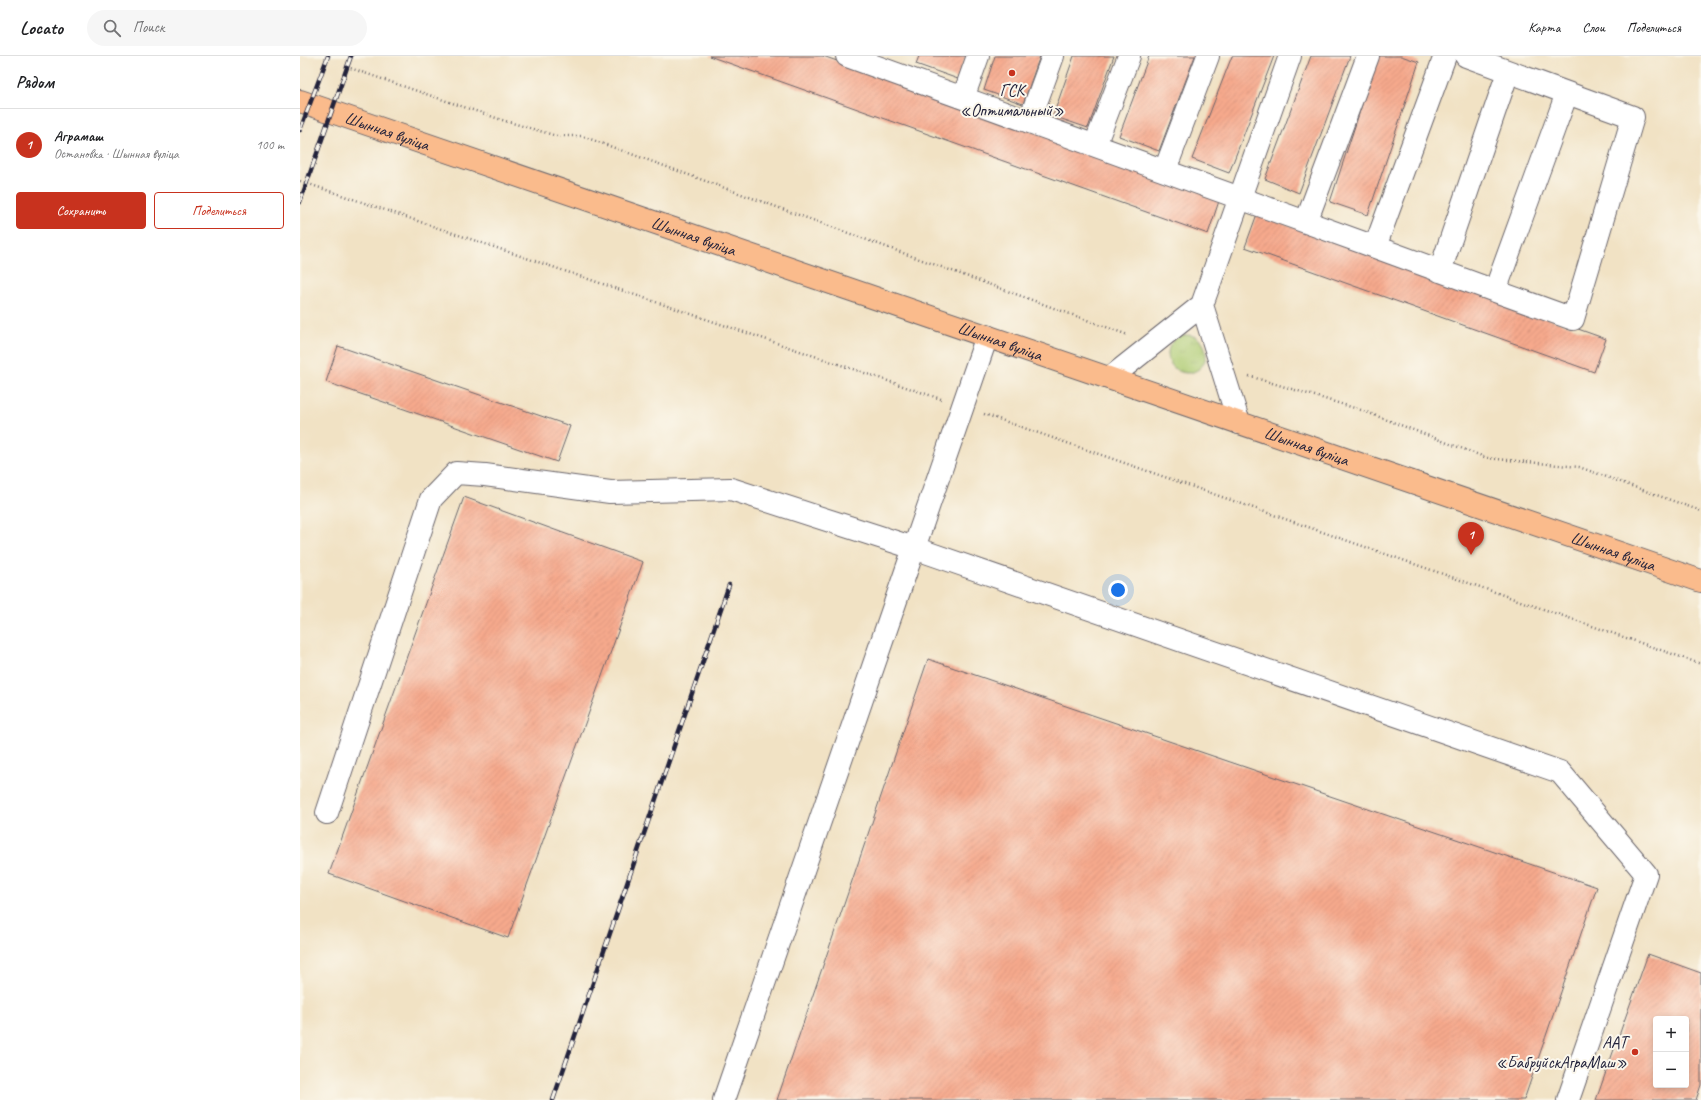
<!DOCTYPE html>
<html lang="ru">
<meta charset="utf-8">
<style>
body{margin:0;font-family:Caveat,sans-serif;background:#f6f6f6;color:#202124}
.controls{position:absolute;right:12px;bottom:12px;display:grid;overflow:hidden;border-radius:4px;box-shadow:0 2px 6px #0003}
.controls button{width:36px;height:36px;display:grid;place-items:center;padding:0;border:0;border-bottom:1px solid #e0e0e0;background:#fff;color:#202124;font:20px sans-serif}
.you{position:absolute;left:818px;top:534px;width:14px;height:14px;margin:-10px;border:3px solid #fff;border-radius:50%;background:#1a73e8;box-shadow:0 0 0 6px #1a73e833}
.badge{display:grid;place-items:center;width:26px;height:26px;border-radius:50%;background:#c8321e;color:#fff;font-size:13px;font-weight:700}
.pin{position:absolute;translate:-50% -33px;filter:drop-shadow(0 1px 2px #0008)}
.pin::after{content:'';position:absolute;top:21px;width:14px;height:12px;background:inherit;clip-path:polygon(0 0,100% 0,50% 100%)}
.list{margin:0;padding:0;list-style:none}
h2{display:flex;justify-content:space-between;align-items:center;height:52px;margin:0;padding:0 16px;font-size:17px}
h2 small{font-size:13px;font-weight:400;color:#757577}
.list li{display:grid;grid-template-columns:26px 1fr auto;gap:12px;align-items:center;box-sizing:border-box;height:72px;padding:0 16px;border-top:1px solid #e0e0e0}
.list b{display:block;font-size:15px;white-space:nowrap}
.list p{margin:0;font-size:13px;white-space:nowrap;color:#757577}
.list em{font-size:13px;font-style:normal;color:#757577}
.actions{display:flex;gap:8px;padding:12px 16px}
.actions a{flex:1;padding:9px 0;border:1px solid #c8321e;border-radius:4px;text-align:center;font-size:14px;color:#c8321e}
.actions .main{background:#c8321e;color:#fff}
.icon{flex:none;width:22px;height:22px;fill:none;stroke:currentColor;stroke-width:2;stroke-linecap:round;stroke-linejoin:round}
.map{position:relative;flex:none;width:1401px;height:1044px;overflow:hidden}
header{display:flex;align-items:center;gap:24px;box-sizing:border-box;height:56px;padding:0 20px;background:#fff;border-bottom:1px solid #e0e0e0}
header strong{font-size:19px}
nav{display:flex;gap:22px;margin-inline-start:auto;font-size:14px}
.search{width:280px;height:36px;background:#f6f6f6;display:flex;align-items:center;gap:10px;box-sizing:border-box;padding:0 14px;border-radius:22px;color:#757577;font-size:15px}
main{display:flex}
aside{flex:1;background:#fff}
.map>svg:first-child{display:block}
</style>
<header>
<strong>Locato</strong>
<div class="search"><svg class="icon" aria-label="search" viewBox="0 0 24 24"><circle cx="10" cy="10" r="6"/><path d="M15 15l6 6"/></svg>Поиск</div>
<nav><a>Карта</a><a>Слои</a><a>Поделиться</a></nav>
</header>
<main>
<aside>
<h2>Рядом<small></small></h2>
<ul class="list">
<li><span class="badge">1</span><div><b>Аграмаш</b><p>Остановка · Шынная вуліца</p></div><em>100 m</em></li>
</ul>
<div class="actions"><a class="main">Сохранить</a><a>Поделиться</a></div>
</aside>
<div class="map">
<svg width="1401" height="1044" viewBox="0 0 1401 1044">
<defs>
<pattern id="grass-tufts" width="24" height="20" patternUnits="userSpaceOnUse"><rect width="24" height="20" fill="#afcc73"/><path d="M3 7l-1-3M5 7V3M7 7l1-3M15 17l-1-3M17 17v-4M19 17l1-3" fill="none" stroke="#96af64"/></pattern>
<pattern id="building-hatch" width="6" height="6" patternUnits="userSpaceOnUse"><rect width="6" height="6" fill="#f6a98c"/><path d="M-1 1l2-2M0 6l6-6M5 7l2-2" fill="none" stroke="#d3917a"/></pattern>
</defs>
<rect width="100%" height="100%" fill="#fbf7ec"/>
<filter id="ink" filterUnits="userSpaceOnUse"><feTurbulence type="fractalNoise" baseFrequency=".025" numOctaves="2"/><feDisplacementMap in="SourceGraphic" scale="8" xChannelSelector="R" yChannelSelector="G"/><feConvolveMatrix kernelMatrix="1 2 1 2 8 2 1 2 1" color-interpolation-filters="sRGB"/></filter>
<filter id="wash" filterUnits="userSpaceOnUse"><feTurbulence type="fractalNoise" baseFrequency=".012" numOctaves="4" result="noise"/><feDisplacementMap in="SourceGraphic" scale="16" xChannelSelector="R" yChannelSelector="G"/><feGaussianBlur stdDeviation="0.9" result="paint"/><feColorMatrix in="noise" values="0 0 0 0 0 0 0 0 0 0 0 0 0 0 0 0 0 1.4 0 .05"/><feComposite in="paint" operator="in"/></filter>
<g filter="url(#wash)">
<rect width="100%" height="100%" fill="#f1e2c4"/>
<!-- grass -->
<path fill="url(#grass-tufts)" stroke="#687757" d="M868 298a19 19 0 1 1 38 0a19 19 0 1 1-38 0Z"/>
<g id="blocks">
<!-- building -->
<path fill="url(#building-hatch)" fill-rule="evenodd" d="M409,0H523L920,142L908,178Z
M619,0H666L658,23L616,8Z
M695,0H740L723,48L684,34Z
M774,0H814L788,72L753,60Z
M849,0H895L859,95L819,80Z
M932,0H974L929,117L892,103Z
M1011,0H1050L999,137L965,123Z
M1078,0H1101L1119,6L1068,159L1030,146Z
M957,158L1306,283L1294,316L945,191Z
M38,290L270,370L257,406L26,326Z
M164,441L343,506L208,882L29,818Z
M628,603L1297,831L1224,1044H477Z
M1348,898L1401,917V1029L1396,1044H1296ZM1356,963H1386V1029H1356Z"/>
</g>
</g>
<g filter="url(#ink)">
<use href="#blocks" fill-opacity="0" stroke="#6a656b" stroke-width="1"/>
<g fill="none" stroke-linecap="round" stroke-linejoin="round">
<!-- minor casing -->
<g stroke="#6a656b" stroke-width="24">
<path id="minor" d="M547,0L1075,191L1145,0
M1166,0L1333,61L1273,263L1195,235L1267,37
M663,42L678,0
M729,66L753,0
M795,89L829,0
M865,114L908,0
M1006,166L1068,0
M1075,191L1195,235
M1140,215L1208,16
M902,249L990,0
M810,322L902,249L939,367
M27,757L131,443L156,417L185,419L310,436L431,433L614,492L687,280
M424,1044L614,492L1260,716L1346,818L1268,1044"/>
</g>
<!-- major casing -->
<g stroke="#6a656b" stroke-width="24">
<g id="major">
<path id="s1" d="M0,45L1401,525"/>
</g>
</g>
<!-- path -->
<path stroke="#6a656b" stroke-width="2.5" stroke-dasharray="1 3" stroke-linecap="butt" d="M47,11L202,64L257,80H282L828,279
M0,125L641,343
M949,320L1061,354L1187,402L1279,411L1401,455
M684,358L1401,608"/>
<!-- minor -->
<use href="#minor" stroke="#fff" stroke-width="22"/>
<!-- major -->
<use href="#major" stroke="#fabb8c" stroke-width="22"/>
<!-- rail casing -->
<g stroke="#22223b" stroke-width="4.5">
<path id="rail" d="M0,74L28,0
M0,146L51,0
M253,1044L429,529"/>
</g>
<!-- rail -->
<use href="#rail" stroke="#fbf7ec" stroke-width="3" stroke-dasharray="9" stroke-linecap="butt"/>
</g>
</g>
<!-- markers -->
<g fill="#c8321e" stroke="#fbf7ec" stroke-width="1.5">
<circle cx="712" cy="17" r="4"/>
<circle cx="1335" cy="996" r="4"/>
</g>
<g text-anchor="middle" stroke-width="4" stroke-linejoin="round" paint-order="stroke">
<!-- poi labels -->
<g font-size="17" fill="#22223b" stroke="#fbf7ec">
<text x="712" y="40">ГСК<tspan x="712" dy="20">«Оптимальный»</tspan></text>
<text x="1327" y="992" text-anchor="end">ААТ<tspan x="1327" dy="20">«БабруйскАграМаш»</tspan></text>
</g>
<!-- street labels -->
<g font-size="17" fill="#22223b" stroke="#fbf7ec">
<text dy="6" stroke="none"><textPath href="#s1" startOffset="92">Шынная вуліца</textPath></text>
<text dy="6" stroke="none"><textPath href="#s1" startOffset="416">Шынная вуліца</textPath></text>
<text dy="6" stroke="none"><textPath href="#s1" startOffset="740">Шынная вуліца</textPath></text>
<text dy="6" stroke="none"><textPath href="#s1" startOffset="1064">Шынная вуліца</textPath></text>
<text dy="6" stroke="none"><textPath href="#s1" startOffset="1388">Шынная вуліца</textPath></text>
</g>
</g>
</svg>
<div class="controls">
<button>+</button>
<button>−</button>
</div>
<div class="you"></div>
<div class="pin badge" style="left:1171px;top:499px">1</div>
</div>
</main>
